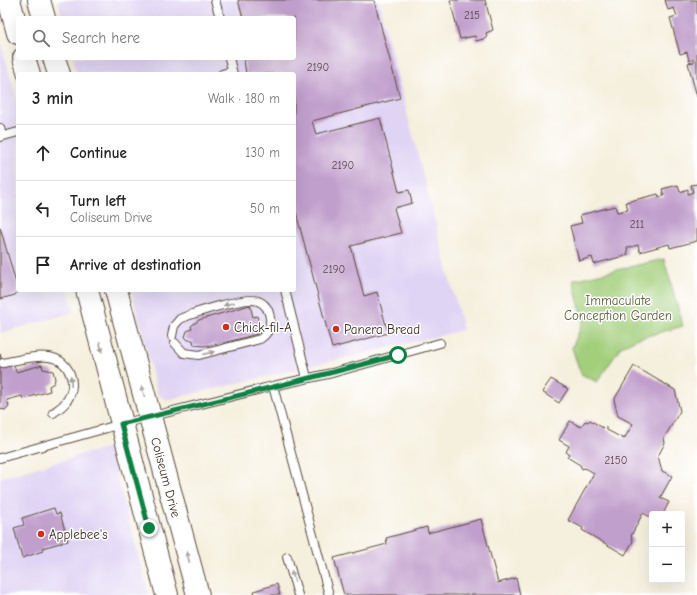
<!DOCTYPE html>
<meta charset="utf-8">
<style>
body{margin:0;font-family:"Comic Neue",sans-serif;background:#f2f2f2;color:#222}
.controls{position:absolute;right:12px;bottom:12px;display:grid;overflow:hidden;border-radius:4px;box-shadow:0 4px 16px #0002}
.controls button{width:36px;height:36px;display:grid;place-items:center;padding:0;border:0;border-bottom:1px solid #e0e0e0;background:#fff;color:#222;font:20px sans-serif}
.stop{position:absolute;width:12px;height:12px;margin:-9px;border:3px solid #0b8043;border-radius:50%;background:#fff}
.stop.end{background:#0b8043;border-color:#fff;box-shadow:0 1px 4px #0008}
.list{margin:0;padding:0;list-style:none}
h2{display:flex;justify-content:space-between;align-items:center;height:52px;margin:0;padding:0 16px;font-size:17px}
h2 small{font-size:13px;font-weight:400;color:#767676}
.list li{display:grid;grid-template-columns:26px 1fr auto;gap:12px;align-items:center;box-sizing:border-box;height:56px;padding:0 16px;border-top:1px solid #e0e0e0}
.list b{display:block;font-size:15px;white-space:nowrap}
.list p{margin:0;font-size:13px;white-space:nowrap;color:#767676}
.list em{font-size:13px;font-style:normal;color:#767676}
.icon{flex:none;width:22px;height:22px;fill:none;stroke:currentColor;stroke-width:2;stroke-linecap:round;stroke-linejoin:round}
.map{position:relative;flex:none;width:697px;height:595px;overflow:hidden}
.search{position:absolute;background:#fff;box-shadow:0 4px 16px #0002;left:16px;top:16px;width:280px;height:44px;display:flex;align-items:center;gap:10px;box-sizing:border-box;padding:0 14px;border-radius:4px;color:#767676;font-size:15px}
.panel{position:absolute;background:#fff;box-shadow:0 4px 16px #0002;left:16px;top:72px;width:280px;height:220px;border-radius:4px}
.map>svg:first-child{display:block}
</style>
<div class="map">
<svg width="697" height="595" viewBox="0 0 697 595">
<rect width="100%" height="100%" fill="#fff"/>
<filter id="ink" filterUnits="userSpaceOnUse"><feTurbulence type="fractalNoise" baseFrequency=".025" numOctaves="2"/><feDisplacementMap in="SourceGraphic" scale="8" xChannelSelector="R" yChannelSelector="G"/><feConvolveMatrix kernelMatrix="1 2 1 2 8 2 1 2 1" color-interpolation-filters="sRGB"/></filter>
<filter id="wash" filterUnits="userSpaceOnUse"><feTurbulence type="fractalNoise" baseFrequency=".012" numOctaves="4" result="noise"/><feDisplacementMap in="SourceGraphic" scale="16" xChannelSelector="R" yChannelSelector="G"/><feGaussianBlur stdDeviation="0.9" result="paint"/><feColorMatrix in="noise" values="0 0 0 0 0 0 0 0 0 0 0 0 0 0 0 0 0 1.4 0 .05"/><feComposite in="paint" operator="in"/></filter>
<g filter="url(#wash)">
<rect width="100%" height="100%" fill="#f5efdd"/>
<!-- built -->
<path fill="#e0d4f4" d="M58,0H378L463,330L167,400L158,395L131,290H294V74H77L73,58H294V18H62Z
M0,38L18,105V290H68L74,312L0,333Z
M109,447L149,595H0V478Z"/>
<!-- green -->
<path fill="#a3cf7c" stroke="#6f7c4d" d="M664,259L683,326L636,339L621,347L597,382L581,374L572,348L583,322L573,280Z"/>
<g id="blocks">
<!-- building -->
<path fill="#c19fcc" d="M238,0H374L400,98L312,121L316,134L380,118L399,192L409,190L412,203L394,208L401,233L351,246L364,296L377,292L388,333L332,348L294,205V74H246L244,60L245,58H294V18H243Z
M450,0H485L493,30L486,33L487,38L476,41L475,36L460,39Z
M665,0H697V97L688,63L694,62V59L689,61L687,52L680,54L670,18L677,16L674,8L668,10Z
M697,184V241L670,248L669,244L640,252L638,245L627,248L628,255L594,264L592,257L579,261L570,226L582,223L580,215L615,206L617,212L628,210L626,202L658,194L659,197L664,196L662,189L678,185L680,192L688,189V194L693,192L691,185Z
M0,227L18,290L15,295L0,299Z
M250,305L253,317L257,316L261,331L257,334L223,343V345L217,347L216,344L205,346L194,345L193,340H188L185,337L187,331L192,329L191,326L199,320Z
M0,354L4,367L14,365L16,372L42,365L43,369L53,371L55,379L54,383L49,386L50,391L23,399L22,396L7,400L9,406L5,410L0,409Z
M634,366L675,390L680,411L664,438L665,443L658,456L662,471L672,476L660,498L669,502L663,514H652V518L643,513L631,536L633,541L625,555L582,530L583,528L568,520L594,473L585,468L582,469L580,465L567,457L569,454L566,452L569,446L559,440L570,421L581,427L585,421L588,422L590,420L603,428L605,426L607,430L624,439L633,424L618,416L614,400Z
M551,379L568,389L559,403L542,392Z
M54,508L56,514L60,513L68,541L42,548L43,551L22,558L14,528L24,525L22,518Z
M481,519L498,583L516,578L520,595H344L334,558L387,544L386,538L427,527L428,533Z
M277,584L280,595H255L254,591Z"/>
</g>
</g>
<g filter="url(#ink)">
<use href="#blocks" fill-opacity="0" stroke="#57483b" stroke-width="1"/>
<g fill="none" stroke-linecap="round" stroke-linejoin="round">
<!-- lane casing -->
<g stroke="#57483b" stroke-width="10">
<path id="lane" d="M215,0L220,18
M229,58L233,74
M222,74L232,71
M0,128L2,136
M0,137L18,132
M285,290L307,378
M172,336L174,326L180,319C193,313 246,296 258,301C266,304 269,310 270,318C271,327 268,334 260,339L199,355L184,353L175,343
M3,363C18,360 34,355 49,357C71,360 79,387 65,403C62,407 57,410 53,413
M273,386L329,595
M0,458L121,424L273,386L332,373L440,343
M287,557L298,595"/>
</g>
<!-- secondary casing -->
<g stroke="#57483b" stroke-width="24">
<g id="secondary">
<path d="M9,0L18,33"/>
<path d="M39,0L44,18"/>
<path d="M24,58L29,74"/>
<path d="M54,58L59,74"/>
<path d="M87,290L167,595"/>
<path id="s1" d="M116,290L198,595"/>
</g>
</g>
<!-- lane -->
<use href="#lane" stroke="#fff" stroke-width="8"/>
<!-- secondary -->
<use href="#secondary" stroke="#fff" stroke-width="22"/>
</g>
<!-- one-way arrows -->
<defs><path id="oneway-solid" d="M-6-.8H1V-3.2L6.5 0L1 3.2V.8H-6Z"/></defs>
<g fill="#a79f9a">
<use href="#oneway-solid" transform="translate(229 304) rotate(165)"/>
<use href="#oneway-solid" transform="translate(101 347) rotate(75)"/>
<use href="#oneway-solid" transform="translate(209 353) rotate(-14)"/>
<use href="#oneway-solid" transform="translate(71 381) rotate(-93)"/>
<use href="#oneway-solid" transform="translate(143 391) rotate(-105)"/>
<use href="#oneway-solid" transform="translate(188 557) rotate(-105)"/>
<use href="#oneway-solid" transform="translate(293 576) rotate(-106)"/>
</g>
</g>
<g fill="none" stroke-linecap="round" stroke-linejoin="round" filter="url(#ink)">
<!-- route -->
<path stroke="#0b8043" stroke-width="5" d="M149,528L121,424C214,401 307,380 398,355"/>
</g>
<!-- markers -->
<g fill="#c8321e" stroke="#fff" stroke-width="1.5">
<circle cx="226" cy="327" r="4"/>
<circle cx="336" cy="329" r="4"/>
<circle cx="41" cy="534" r="4"/>
</g>
<g text-anchor="middle" stroke-width="3" stroke-linejoin="round" paint-order="stroke">
<!-- number labels -->
<g font-size="11" fill="#5c474a">
<text x="472" y="19">215</text>
<text x="318" y="71">2190</text>
<text x="343" y="169">2190</text>
<text x="637" y="228">211</text>
<text x="334" y="273">2190</text>
<text x="616" y="464">2150</text>
</g>
<!-- park labels -->
<g font-size="13" fill="#5a5c3a" stroke="#fff">
<text x="618" y="305">Immaculate<tspan x="618" dy="15">Conception Garden</tspan></text>
</g>
<!-- poi labels -->
<g font-size="13" fill="#3b2a1e" stroke="#fff" text-anchor="start">
<text x="234" y="332">Chick-fil-A</text>
<text x="344" y="334">Panera Bread</text>
<text x="49" y="539">Applebee's</text>
</g>
<!-- street labels -->
<g font-size="13" fill="#3b2a1e" stroke="#fff">
<text dy="5" stroke="none"><textPath href="#s1" startOffset="194">Coliseum Drive</textPath></text>
</g>
</g>
</svg>
<div class="controls">
<button>+</button>
<button>−</button>
</div>
<div class="stop" style="left:398px;top:355px"></div>
<div class="stop end" style="left:149px;top:528px"></div>
<div class="search"><svg class="icon" aria-label="search" viewBox="0 0 24 24"><circle cx="10" cy="10" r="6"/><path d="M15 15l6 6"/></svg>Search here</div>
<section class="panel">
<h2>3 min<small>Walk · 180 m</small></h2>
<ul class="list">
<li><svg class="icon" aria-label="ahead" viewBox="0 0 24 24"><path d="M12 20V5M6 11l6-6 6 6"/></svg><div><b>Continue</b></div><em>130 m</em></li>
<li><svg class="icon" aria-label="left" viewBox="0 0 24 24"><path d="M17 20v-9H6M10 6l-5 5 5 5"/></svg><div><b>Turn left</b><p>Coliseum Drive</p></div><em>50 m</em></li>
<li><svg class="icon" aria-label="arrive" viewBox="0 0 24 24"><path d="M6 21V4h12l-3 4 3 4H6"/></svg><div><b>Arrive at destination</b></div></li>
</ul>
</section>
</div>
